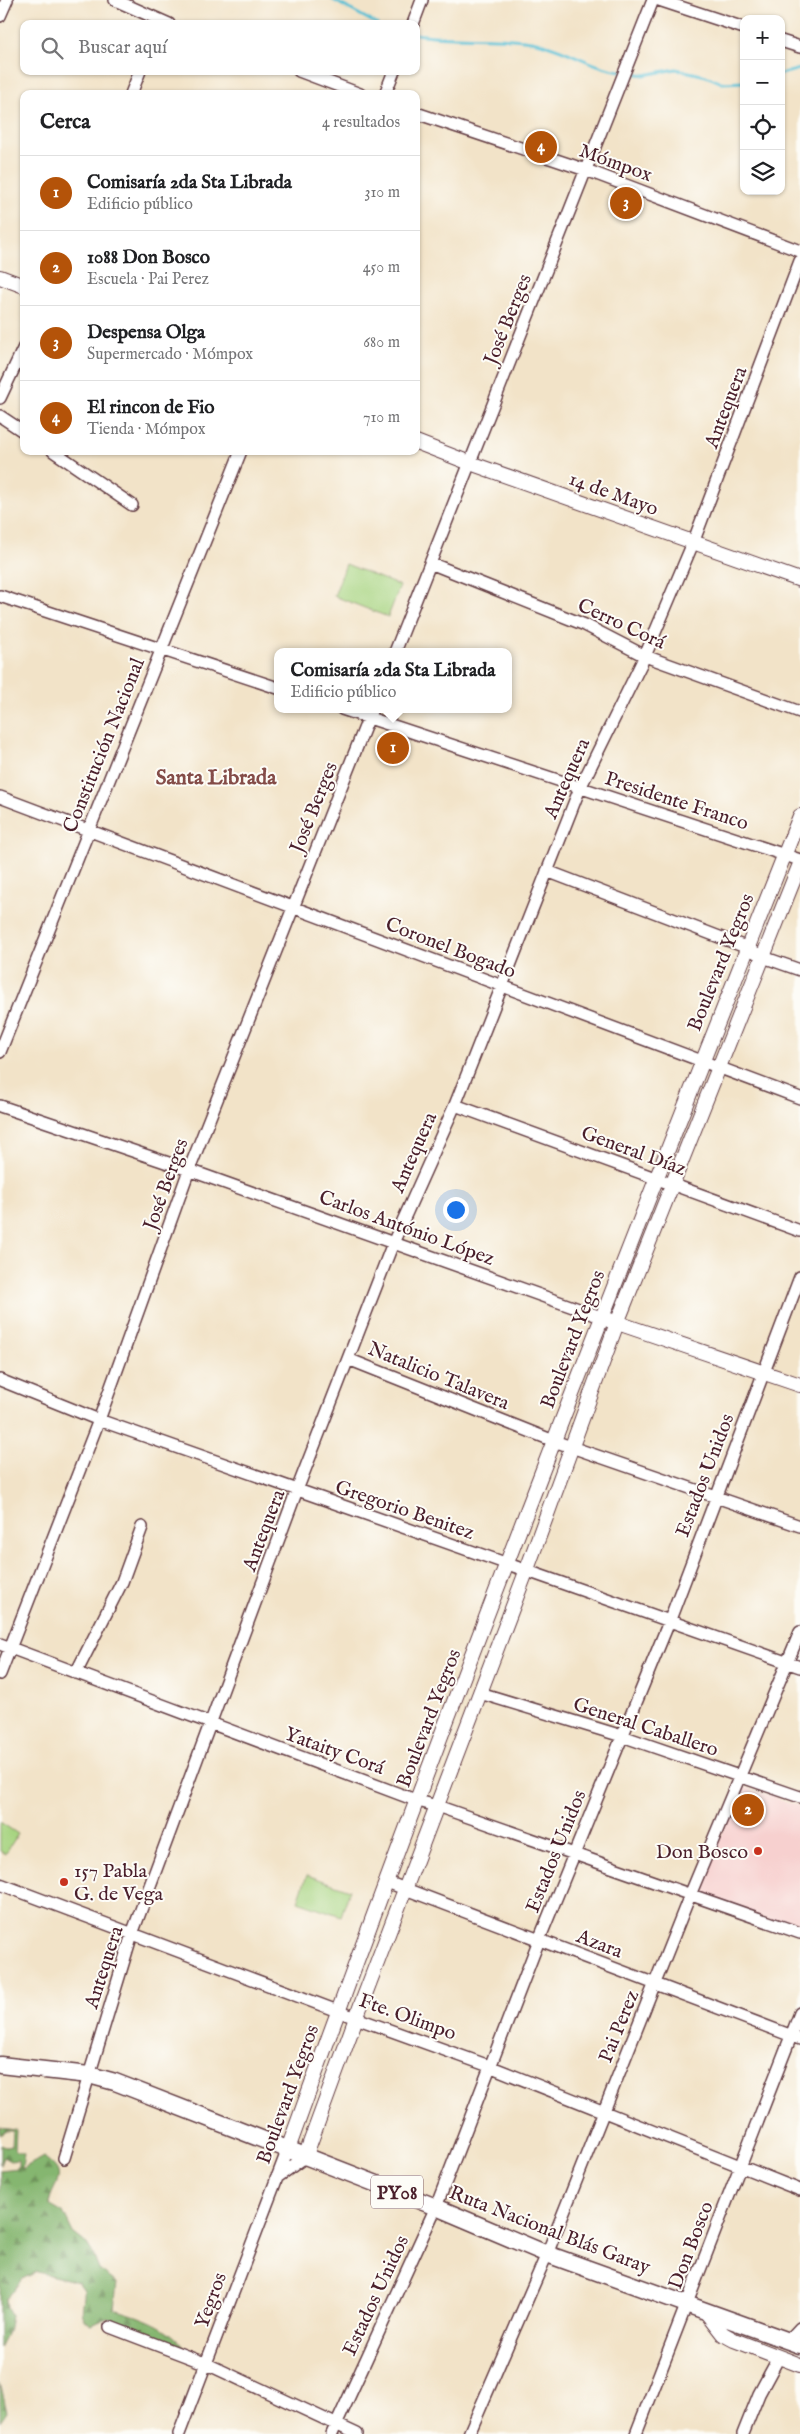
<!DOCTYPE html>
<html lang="es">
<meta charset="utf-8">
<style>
body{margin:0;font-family:"IM FELL English",serif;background:#f6f6f6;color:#202124}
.controls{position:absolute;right:15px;top:15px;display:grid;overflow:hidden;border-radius:10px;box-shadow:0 1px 4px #0004}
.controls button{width:45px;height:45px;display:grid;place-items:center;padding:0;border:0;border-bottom:1px solid #e0e0e0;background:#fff;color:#202124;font:25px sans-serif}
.you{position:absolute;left:455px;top:1209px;width:18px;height:18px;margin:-12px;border:4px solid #fff;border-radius:50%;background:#1a73e8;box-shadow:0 0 0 8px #1a73e833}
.badge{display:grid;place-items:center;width:32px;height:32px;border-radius:50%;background:#b45309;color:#fff;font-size:16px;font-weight:700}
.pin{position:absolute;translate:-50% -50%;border:2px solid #fff;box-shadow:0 1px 5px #0006}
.popup{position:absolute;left:274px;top:648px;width:238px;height:65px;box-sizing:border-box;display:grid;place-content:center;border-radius:10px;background:#fff;filter:drop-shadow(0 1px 4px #0005);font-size:16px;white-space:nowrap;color:#757577}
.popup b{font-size:19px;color:#202124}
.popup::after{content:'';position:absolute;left:50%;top:100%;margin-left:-10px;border:10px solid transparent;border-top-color:#fff}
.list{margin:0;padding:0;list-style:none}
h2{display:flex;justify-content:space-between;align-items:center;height:65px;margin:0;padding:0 20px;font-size:21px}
h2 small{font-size:16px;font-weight:400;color:#757577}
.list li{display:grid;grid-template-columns:32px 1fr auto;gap:15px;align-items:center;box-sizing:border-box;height:75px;padding:0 20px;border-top:1px solid #e0e0e0}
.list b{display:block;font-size:19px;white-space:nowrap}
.list p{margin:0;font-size:16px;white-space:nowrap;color:#757577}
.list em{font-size:16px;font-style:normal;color:#757577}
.icon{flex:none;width:28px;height:28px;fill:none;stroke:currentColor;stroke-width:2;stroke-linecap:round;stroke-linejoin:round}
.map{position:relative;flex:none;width:800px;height:2434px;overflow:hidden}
.search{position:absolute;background:#fff;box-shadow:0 1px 4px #0004;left:20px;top:20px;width:400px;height:55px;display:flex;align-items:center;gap:12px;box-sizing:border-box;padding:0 18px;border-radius:10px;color:#757577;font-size:19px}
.panel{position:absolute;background:#fff;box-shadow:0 1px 4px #0004;left:20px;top:90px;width:400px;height:365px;border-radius:10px}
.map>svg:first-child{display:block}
</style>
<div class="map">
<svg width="800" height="2434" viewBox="0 0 800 2434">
<defs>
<pattern id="forest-firs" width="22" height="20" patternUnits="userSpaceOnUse" patternTransform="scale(1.25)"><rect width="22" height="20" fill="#85b66f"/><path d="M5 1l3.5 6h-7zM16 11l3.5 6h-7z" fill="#6f935b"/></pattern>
</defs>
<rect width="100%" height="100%" fill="#fdfcf7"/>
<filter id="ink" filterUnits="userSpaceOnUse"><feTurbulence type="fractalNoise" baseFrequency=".02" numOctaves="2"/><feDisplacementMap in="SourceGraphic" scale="10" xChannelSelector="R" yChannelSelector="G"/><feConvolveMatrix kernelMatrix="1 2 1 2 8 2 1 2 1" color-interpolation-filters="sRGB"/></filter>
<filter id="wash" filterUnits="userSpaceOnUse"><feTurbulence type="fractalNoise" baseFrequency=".0096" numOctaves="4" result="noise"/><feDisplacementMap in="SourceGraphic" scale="20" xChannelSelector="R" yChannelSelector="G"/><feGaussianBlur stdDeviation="1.12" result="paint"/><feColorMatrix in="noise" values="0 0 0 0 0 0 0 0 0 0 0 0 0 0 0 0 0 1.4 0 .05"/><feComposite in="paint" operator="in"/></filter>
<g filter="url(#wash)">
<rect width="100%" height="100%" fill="#f2e3c8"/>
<!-- built -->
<path fill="#f7d0cf" d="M739,1785L800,1806V1931L700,1896Z"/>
<!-- forest -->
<path fill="url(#forest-firs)" stroke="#686a4d" d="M0,2128L16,2130L15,2151L24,2154L22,2169L43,2157C72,2176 52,2183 49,2204L63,2212L73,2233L87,2244L92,2252L99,2270L117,2283L114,2309C141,2317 169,2325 186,2350C163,2353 129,2326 107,2318L92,2325C76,2317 85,2305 84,2290L78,2282L37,2272L22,2279L6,2300L7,2308L11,2316L8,2332L0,2348V2170L18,2168V2160L10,2161L3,2157L0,2165V2145L5,2147L12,2146L13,2131H6L0,2135Z
M0,2383L7,2412L0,2422Z"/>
<!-- park -->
<path fill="#a7d481" stroke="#787a56" d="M346,564L400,586L388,617L334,596Z
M0,1822L18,1834L5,1854L0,1851Z
M307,1875L350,1890L341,1916L298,1901Z"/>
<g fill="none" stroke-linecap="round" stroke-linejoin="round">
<!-- stream -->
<path stroke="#58c0d5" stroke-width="3" d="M333,0L377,24
M416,34C454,40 493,35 531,41C563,46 589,67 621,71
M627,72L644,75L676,69L706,76L722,83L744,82
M781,74L800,69"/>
</g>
</g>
<g filter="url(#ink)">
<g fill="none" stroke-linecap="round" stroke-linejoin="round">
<!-- minor casing -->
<g stroke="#633c43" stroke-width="14">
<path id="minor" d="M115,0L169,24
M659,0L744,28
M0,16L7,0
M413,24L422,0
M781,41L800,47
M299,71L360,94
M131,94L140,71
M385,94L394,71
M416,113L586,170L800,251
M0,398L24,347
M0,416L24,432
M53,451L132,505
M430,563L585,625L645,656L800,712
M0,596L278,688
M395,652L653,0
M342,709L800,860
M0,797L800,1098
M547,871L748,948L763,957L800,970
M0,1052L241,451
M455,1105L800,1231
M0,1106L189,1170L601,1317
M348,1359L554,1441L800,1526
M0,1380L99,1420L800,1667
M0,1644L418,1801L437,1806L800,1933
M76,1673L122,1582L142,1527
M0,1674L99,1420L189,1170L372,709
M480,1693L622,1736L800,1797
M387,1882L800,2039
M0,1884L356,2018L489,2066L800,2190
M64,2158L132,1934L297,1490L393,1243L455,1105L580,788L645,656L693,543L800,261
M276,2178L305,2157
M110,2327L207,2364L357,2434
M788,2341L800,2328
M179,2434L288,2149
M332,2434L436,2207L539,1940L669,1622L800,1277
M469,2434L547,2254L690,1895L800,1632
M636,2434L800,2013
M743,2434L759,2394L779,2357"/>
</g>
<!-- major casing -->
<g stroke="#633c43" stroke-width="16">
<path id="major" d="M0,277L24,286
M416,442L470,463L800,580
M609,1320L800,1385
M288,2149C450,1701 624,1258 800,816
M305,2157L356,2018L526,1572L617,1323L800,864
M706,2312L723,2334L734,2340L800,2365"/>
</g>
<!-- highway casing -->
<g stroke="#633c43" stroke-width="19">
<path id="highway" d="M0,2065L89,2075L115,2082L436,2207L547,2254L800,2345"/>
</g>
<!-- minor -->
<use href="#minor" stroke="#fff" stroke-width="11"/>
<!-- major -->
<use href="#major" stroke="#fff" stroke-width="14"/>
<!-- highway -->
<use href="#highway" stroke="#fff" stroke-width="16"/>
</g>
</g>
<!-- markers -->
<g fill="#c8321e" stroke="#fdfcf7" stroke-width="2">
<circle cx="758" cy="1851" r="5"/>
<circle cx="64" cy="1882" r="5"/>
</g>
<g text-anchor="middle" stroke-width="4" stroke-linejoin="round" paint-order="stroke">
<!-- shield labels -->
<rect fill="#fdfcf7" stroke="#806168" stroke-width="1" x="371" y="2175.5" width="52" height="33" rx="4"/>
<g font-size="19" font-weight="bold" fill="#4a1f2b">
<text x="397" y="2199">PY08</text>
</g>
<!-- street labels -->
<g font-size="20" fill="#4a1f2b" stroke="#fdfcf7">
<text transform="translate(616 162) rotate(20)" y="7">Mómpox</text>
<text transform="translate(507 319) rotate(-68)" y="7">José Berges</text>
<text transform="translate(725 407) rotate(-69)" y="7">Antequera</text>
<text transform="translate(614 493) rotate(20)" y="7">14 de Mayo</text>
<text transform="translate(622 623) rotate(25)" y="7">Cerro Corá</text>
<text transform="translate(103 745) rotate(-68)" y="7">Constitución Nacional</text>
<text transform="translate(566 778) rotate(-66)" y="7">Antequera</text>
<text transform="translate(677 800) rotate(18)" y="7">Presidente Franco</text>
<text transform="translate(313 807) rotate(-68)" y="7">José Berges</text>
<text transform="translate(451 947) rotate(21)" y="7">Coronel Bogado</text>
<text transform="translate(720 962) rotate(-68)" y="7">Boulevard Yegros</text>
<text transform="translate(634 1150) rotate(20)" y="7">General Díaz</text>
<text transform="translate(413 1152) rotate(-66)" y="7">Antequera</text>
<text transform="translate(165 1184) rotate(-70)" y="7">José Berges</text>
<text transform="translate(407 1227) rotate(20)" y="7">Carlos António López</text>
<text transform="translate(572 1339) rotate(-69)" y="7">Boulevard Yegros</text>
<text transform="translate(439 1375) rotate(22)" y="7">Natalicio Talavera</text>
<text transform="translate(704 1475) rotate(-69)" y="7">Estados Unidos</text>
<text transform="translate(405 1509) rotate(19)" y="7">Gregorio Benitez</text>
<text transform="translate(263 1530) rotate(-69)" y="7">Antequera</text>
<text transform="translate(428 1718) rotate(-69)" y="7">Boulevard Yegros</text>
<text transform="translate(646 1726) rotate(18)" y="7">General Caballero</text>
<text transform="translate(335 1750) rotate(20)" y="7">Yataity Corá</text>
<text transform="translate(555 1851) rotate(-68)" y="7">Estados Unidos</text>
<text transform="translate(600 1943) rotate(21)" y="7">Azara</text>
<text transform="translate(103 1967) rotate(-72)" y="7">Antequera</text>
<text transform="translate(408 2016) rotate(20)" y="7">Fte. Olimpo</text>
<text transform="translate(618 2026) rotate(-68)" y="7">Pai Perez</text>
<text transform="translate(287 2094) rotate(-70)" y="7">Boulevard Yegros</text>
<text transform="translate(550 2229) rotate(21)" y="7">Ruta Nacional Blás Garay</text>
<text transform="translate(690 2245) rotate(-69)" y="7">Don Bosco</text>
<text transform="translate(375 2295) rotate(-65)" y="7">Estados Unidos</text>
<text transform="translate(210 2300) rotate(-70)" y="7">Yegros</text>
</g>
<!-- poi labels -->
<g font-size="20" fill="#4a1f2b" stroke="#fdfcf7" text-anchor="end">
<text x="748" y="1858">Don Bosco</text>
<text x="74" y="1877" text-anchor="start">157 Pabla<tspan x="74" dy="23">G. de Vega</tspan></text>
</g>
<!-- neighbourhood labels -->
<g font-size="21" font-weight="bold" fill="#844c48" stroke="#fdfcf7">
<text x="216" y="784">Santa Librada</text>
</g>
</g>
</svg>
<div class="controls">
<button>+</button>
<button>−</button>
<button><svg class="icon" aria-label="locate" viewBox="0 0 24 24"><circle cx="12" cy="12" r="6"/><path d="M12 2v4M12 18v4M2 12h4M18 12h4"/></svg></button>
<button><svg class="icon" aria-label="layers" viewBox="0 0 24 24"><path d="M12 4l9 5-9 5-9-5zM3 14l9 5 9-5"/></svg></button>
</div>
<div class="you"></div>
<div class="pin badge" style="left:393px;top:748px">1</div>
<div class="popup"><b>Comisaría 2da Sta Librada</b>Edificio público</div>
<div class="pin badge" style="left:748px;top:1810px">2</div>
<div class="pin badge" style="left:626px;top:203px">3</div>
<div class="pin badge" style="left:541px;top:147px">4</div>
<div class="search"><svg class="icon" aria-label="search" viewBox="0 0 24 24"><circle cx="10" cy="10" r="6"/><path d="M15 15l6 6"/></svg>Buscar aquí</div>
<section class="panel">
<h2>Cerca<small>4 resultados</small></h2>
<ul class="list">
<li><span class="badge">1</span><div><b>Comisaría 2da Sta Librada</b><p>Edificio público</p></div><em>310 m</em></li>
<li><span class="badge">2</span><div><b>1088 Don Bosco</b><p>Escuela · Pai Perez</p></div><em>450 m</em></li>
<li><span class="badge">3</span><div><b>Despensa Olga</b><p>Supermercado · Mómpox</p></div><em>680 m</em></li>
<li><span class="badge">4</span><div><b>El rincon de Fio</b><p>Tienda · Mómpox</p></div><em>710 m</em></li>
</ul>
</section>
</div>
